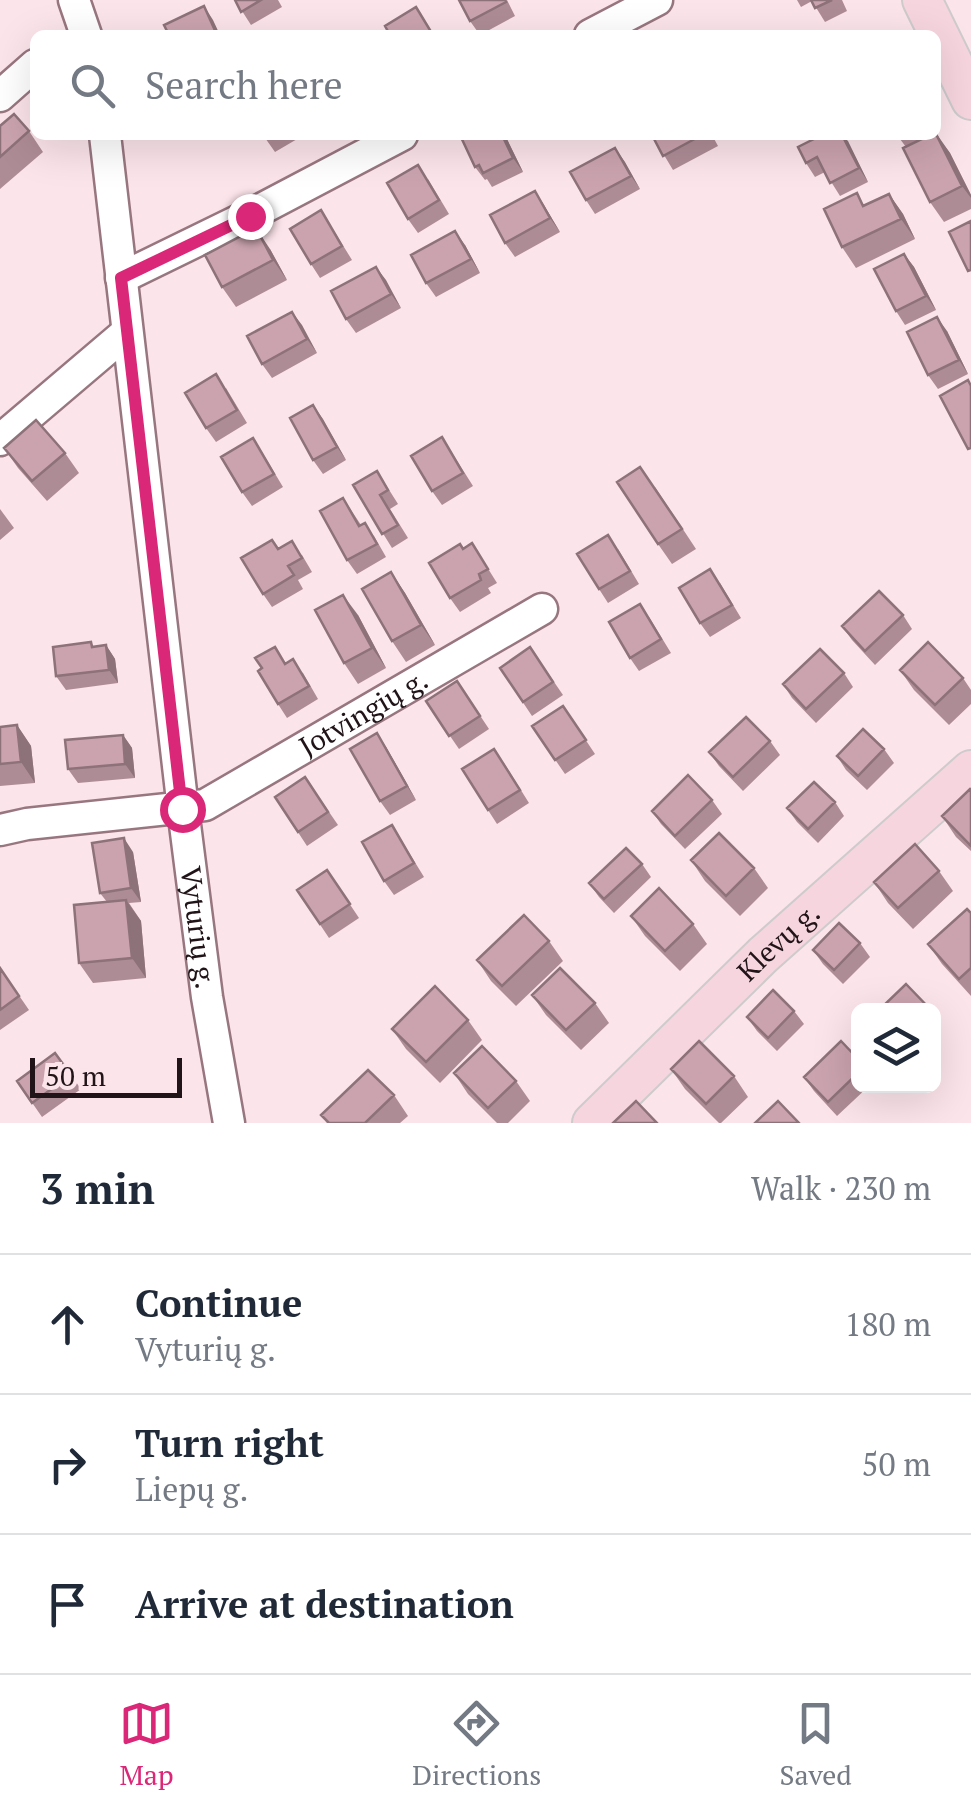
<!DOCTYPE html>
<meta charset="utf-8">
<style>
body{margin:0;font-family:"PT Serif",serif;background:#f2f2f3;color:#1f2937}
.controls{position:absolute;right:30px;bottom:30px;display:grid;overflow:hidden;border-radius:15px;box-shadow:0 10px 40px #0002}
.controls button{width:90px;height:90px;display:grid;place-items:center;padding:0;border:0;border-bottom:2px solid #e0e1e3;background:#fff;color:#1f2937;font:50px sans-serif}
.scale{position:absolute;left:30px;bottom:25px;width:152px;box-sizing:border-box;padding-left:10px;border:5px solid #211418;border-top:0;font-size:28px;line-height:35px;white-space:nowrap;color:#211418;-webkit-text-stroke:8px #fbe4ea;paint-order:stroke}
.stop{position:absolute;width:30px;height:30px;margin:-22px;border:8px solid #db2777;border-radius:50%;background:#fff}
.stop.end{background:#db2777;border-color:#fff;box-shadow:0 2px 10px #0008}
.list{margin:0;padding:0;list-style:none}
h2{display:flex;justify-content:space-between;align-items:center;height:130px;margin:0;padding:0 40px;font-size:42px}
h2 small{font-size:32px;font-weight:400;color:#747a83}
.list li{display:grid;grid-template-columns:65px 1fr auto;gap:30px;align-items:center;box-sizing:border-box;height:140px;padding:0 40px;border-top:2px solid #e0e1e3}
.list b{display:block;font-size:38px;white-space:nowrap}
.list p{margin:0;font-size:32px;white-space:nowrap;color:#747a83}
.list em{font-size:32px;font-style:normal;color:#747a83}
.icon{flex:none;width:55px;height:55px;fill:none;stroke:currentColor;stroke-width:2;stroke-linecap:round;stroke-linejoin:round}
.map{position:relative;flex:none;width:971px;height:1123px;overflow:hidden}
.search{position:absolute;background:#fff;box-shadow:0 10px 40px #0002;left:30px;right:30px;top:30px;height:110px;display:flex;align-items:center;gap:25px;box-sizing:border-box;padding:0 35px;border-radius:15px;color:#747a83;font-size:38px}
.sheet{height:550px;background:#fff}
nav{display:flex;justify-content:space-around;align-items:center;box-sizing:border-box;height:140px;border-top:2px solid #e0e1e3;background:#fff;font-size:28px;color:#747a83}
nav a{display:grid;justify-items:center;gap:5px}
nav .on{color:#db2777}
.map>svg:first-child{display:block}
</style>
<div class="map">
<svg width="971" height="1123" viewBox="0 0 971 1123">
<rect width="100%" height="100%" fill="#fbe4ea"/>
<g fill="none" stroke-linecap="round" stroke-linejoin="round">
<!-- minor casing -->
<g stroke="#987680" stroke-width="35">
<g id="minor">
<path d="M74,0L86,35"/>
<path d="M590,35L657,0"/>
<path d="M0,96L35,65"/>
<path id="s1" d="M105,135L183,809L207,997L229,1123"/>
<path d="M121,278L250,215L402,135"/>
<path d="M0,440L127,332"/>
<path id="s2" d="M0,830L27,824L205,805L542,609"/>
</g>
</g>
<!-- major casing -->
<g stroke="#cecbcc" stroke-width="42">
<g id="major">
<path d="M922,0L971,100"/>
<path id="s3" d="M592,1123L763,955L971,770"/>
</g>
</g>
<!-- minor -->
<use href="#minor" stroke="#fff" stroke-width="30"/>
<!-- major -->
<use href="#major" stroke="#f7d5df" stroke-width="38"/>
</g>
<!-- wall -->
<path fill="#ae8c96" d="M235,0H278L282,7L251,25Z
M507,0L515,16L480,35L470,21Z
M797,0H842L847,11L825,22L812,1L801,7Z
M0,126L29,131L43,152L0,189Z
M263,135H304L275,152Z
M460,135H505L523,172L492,187L487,179L485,180L475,167Z
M652,135H712L718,146L673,170Z
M822,135H844L868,182L840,196L825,172L815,177L806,163Z
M897,135H936L950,153L971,195V209L944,222L930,202L906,147Z
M615,148L640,189L595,214L586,200Z
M428,179L449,214L418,233L408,219Z
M535,191L560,232L515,257L505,243Z
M889,194L903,214L915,239L856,268L842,247Z
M321,210L352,260L320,278L311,264Z
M465,245L480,273L436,297L426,283Z
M270,249L287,280L236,307L222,287Z
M904,254L914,267L936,310L905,325L896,311Z
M376,267L401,308L356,333L346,319Z
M292,312L317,353L272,378L262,364Z
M947,331L968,374L938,389L928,375Z
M226,388L247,423L216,442L206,428Z
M313,405L346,460L323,474L313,460Z
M442,437L473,486L442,505L432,491Z
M4,448L65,453L79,473L47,501L18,468Z
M262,452L283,487L252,506L242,492Z
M353,485H386L398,504L390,509L408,538L392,548Z
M655,487L696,549L672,564L658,544Z
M343,498L361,525L374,536L386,557L357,574L347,560Z
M0,509L14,528L0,540Z
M472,543L497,583L488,588L491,593L460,612L450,598L464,549Z
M279,549L302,555L312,572L298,580L303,589L272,607L263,594Z
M618,549L639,584L608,603L599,589Z
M391,572L405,593L435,645L406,662L392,641Z
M720,583L741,618L710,637L700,623Z
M358,615L386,668L358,684L344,663Z
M903,615L912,629L875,665L852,640L842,626Z
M649,617L671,653L639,671L630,658Z
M91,642L94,647L106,645L115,659L118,683L66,690L56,676Z
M530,647L563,695L532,716L500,668Z
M286,663L303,673L318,699L287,718L278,704Z
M900,670L963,678L971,690V704L949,725L914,690Z
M844,673L853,687L816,723L792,698L783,684Z
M457,681L489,729L459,749L426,701Z
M563,706L595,754L565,774L532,726Z
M17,725L31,746L35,783L0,786V727Z
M123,735L132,748L135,778L78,783L68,769Z
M770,741L780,755L743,791L719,766L709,752Z
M386,747L416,800L390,815L380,801Z
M884,749L894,763L867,790L846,770L837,756Z
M504,763L529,803L497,824L488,810Z
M305,777L338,825L307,846L275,797Z
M971,790V851L956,837L942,816Z
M712,800L722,814L685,849L661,824L652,811Z
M835,802L844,816L818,843L797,822L787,808Z
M392,825L424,877L394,895L384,881Z
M133,852L141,902L129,903L141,921L146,978L93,983L79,963L107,902L100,893Z
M691,860L754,868L768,888L740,916L705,881Z
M642,864L651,877L614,913L599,897L589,883Z
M327,870L359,918L329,938L297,890Z
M939,871L953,891L913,929L888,903L874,882Z
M971,913V996L942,964L928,944Z
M631,916L693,924L707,944L680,971L645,936Z
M549,941L563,961L516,1006L491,981L477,960Z
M860,943L870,957L843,984L823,964L813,950Z
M0,968L29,1010L0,1030Z
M532,995L595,1003L609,1023L581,1050L546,1015Z
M794,1011L804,1024L777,1051L757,1031L747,1017Z
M934,1014L940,1023L934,1029Z
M468,1020L482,1040L440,1083L406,1049L392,1029Z
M55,1053L81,1089L42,1117L17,1081Z
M858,1059V1086H869L837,1116L814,1091L804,1077Z
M671,1069L734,1076L748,1097L721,1123H719L685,1089Z
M454,1073L516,1081L530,1101L508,1123H497L468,1094Z
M394,1095L408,1116L400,1123H327L321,1115Z"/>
<!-- shaded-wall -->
<path fill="#8d727a" d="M204,6L213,20L220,35H217Z
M936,133L950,153L971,195V198L962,186Z
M502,135H505L523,172L513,158Z
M842,135L848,141L868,182L859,168Z
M615,148L625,162L640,189L631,176Z
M535,191L544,205L560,232L550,218Z
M889,194L903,214L915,239L901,219Z
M256,228L270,249L287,280L273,260Z
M455,231L465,245L480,273L471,259Z
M904,254L914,267L936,310L926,296Z
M376,267L386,280L401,308L391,294Z
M292,312L302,325L317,353L307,339Z
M937,317L947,331L968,374L959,360Z
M313,405L323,419L346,460L337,447Z
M391,572L405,593L435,645L421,625Z
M343,595L358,615L386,668L372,648Z
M106,645L115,659L118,683L109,670Z
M17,725L31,746L35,783L21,762Z
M377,733L386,747L416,800L407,786Z
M123,735L132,748L135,778L125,764Z
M124,838L133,852L141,902L131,888Z
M126,900L141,921L146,978L132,958Z"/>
<!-- building -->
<path fill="#caa3ae" stroke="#8d727a" stroke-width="2.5" d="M235,0H261L241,12Z
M459,0H505L506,2L470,21Z
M811,0H832L815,8Z
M204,6L217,35H169L164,25Z
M416,7L433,35H390L385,26Z
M14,114L29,131L0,157V126Z
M936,134L962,186L930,202L903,148L930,135Z
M460,135H502L513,158L483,173L479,165L475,167Z
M652,135H702L663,156Z
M822,135H842L859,168L830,183L817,157L806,163L798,147Z
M615,148L631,176L586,200L570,172Z
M418,165L439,200L408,219L387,183Z
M535,191L550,218L505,243L490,215Z
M857,193L863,206L889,194L901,219L842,247L824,209Z
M321,210L342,246L311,264L290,229Z
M971,221V270L968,271L949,232Z
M256,228L273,260L222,287L205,255Z
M455,231L471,259L426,283L411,255Z
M904,254L926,296L896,311L874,269Z
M376,267L391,294L346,319L331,291Z
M292,312L307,339L262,364L247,336Z
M937,317L959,360L928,375L907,332Z
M216,374L237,410L206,428L185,393Z
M968,380L971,386V448L968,449L940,396Z
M313,405L337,447L313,460L290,418Z
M36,420L65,453L32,481L4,448Z
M442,437L463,473L432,491L411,456Z
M253,438L274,474L242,492L221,457Z
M640,467L682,529L658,544L617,482Z
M377,471L388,490L380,495L398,525L382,534L353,485Z
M343,498L359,526L365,523L377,544L347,560L320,511Z
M608,535L630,571L599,589L577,554Z
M272,540L278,549L292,541L302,558L288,566L294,575L263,594L241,558Z
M472,543L488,569L479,574L481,580L450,598L429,563L460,544L463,549Z
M710,569L732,605L700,623L679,588Z
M391,572L421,625L392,641L362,589Z
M879,591L903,615L865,651L842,626Z
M343,595L372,648L344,663L315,610Z
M640,604L661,639L630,658L609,622Z
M91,642L92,647L106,645L109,670L56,676L53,647Z
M928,642L963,678L935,705L900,670Z
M275,647L285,664L293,659L309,686L278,704L258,671L262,668L255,658Z
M530,647L553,682L523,702L500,668Z
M820,649L844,673L806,709L783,684Z
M457,681L480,716L449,736L426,701Z
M563,706L586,740L555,760L532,726Z
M746,717L770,741L733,777L709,752Z
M17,725L21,762L0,764V727Z
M863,729L884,749L858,776L837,756Z
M377,733L407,786L380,801L350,749Z
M123,735L125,764L68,769L65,740Z
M494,749L520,790L488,810L462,769Z
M688,775L712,800L675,836L652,811Z
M305,777L328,812L298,832L275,797Z
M814,782L835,802L808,829L787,808Z
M970,789L971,790V846L942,816Z
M392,825L414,863L384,881L362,842Z
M719,833L754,868L726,896L691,860Z
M124,838L131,888L100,893L92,843Z
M915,844L939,871L898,908L874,882Z
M626,848L642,864L604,899L589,883Z
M327,870L350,904L320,924L297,890Z
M659,888L693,924L665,951L631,916Z
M126,900L132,958L79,963L74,905Z
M967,909L971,913V968L959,979L928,944Z
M524,915L549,941L502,986L477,960Z
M839,923L860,943L834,970L813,950Z
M0,968L19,996L0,1010Z
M560,968L595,1003L566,1030L532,995Z
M906,984L930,1009L929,1010H879Z
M435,986L468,1020L426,1062L392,1029Z
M773,990L794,1011L768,1038L747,1017Z
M699,1041L734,1076L706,1104L671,1069Z
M841,1041L858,1059V1073L828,1102L804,1077Z
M482,1046L516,1081L488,1108L454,1073Z
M55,1053L71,1075L32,1103L17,1081Z
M368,1070L394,1095L365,1123H329L321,1115Z
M636,1101L657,1123H613Z
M778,1101L799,1123H755Z"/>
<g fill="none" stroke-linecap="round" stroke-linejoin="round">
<!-- route -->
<path stroke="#db2777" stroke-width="12" d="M182,809L121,278L250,216"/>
</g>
<g text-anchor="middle" stroke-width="9" stroke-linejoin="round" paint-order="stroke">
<!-- street labels -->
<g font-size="28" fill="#211418" stroke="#fbe4ea">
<text dy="10" stroke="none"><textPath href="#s2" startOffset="390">Jotvingių g.</textPath></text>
<text dy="10" stroke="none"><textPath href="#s1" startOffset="798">Vyturių g.</textPath></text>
<text dy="10" stroke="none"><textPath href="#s3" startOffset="260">Klevų g.</textPath></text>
</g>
</g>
</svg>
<div class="controls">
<button><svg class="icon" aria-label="layers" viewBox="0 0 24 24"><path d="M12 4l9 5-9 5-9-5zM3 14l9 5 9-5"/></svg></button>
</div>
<div class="scale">50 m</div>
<div class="stop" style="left:182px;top:809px"></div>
<div class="stop end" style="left:250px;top:216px"></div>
<div class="search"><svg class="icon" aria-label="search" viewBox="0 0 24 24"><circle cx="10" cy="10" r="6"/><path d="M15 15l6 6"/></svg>Search here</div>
</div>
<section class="sheet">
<h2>3 min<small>Walk · 230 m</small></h2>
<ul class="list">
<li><svg class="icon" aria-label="ahead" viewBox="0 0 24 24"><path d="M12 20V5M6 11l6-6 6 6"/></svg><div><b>Continue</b><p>Vyturių g.</p></div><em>180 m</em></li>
<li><svg class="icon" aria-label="right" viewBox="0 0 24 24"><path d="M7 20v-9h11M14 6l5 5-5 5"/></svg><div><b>Turn right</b><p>Liepų g.</p></div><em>50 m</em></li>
<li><svg class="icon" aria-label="arrive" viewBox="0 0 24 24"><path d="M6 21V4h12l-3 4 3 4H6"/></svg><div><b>Arrive at destination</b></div></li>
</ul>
</section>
<nav>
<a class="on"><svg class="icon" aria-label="map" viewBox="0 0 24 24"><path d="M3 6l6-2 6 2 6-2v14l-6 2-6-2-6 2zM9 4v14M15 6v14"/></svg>Map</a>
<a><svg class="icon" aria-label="directions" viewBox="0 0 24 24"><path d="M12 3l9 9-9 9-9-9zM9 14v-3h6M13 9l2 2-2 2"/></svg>Directions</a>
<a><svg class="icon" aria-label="saved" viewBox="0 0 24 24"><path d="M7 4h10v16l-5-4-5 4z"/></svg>Saved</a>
</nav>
